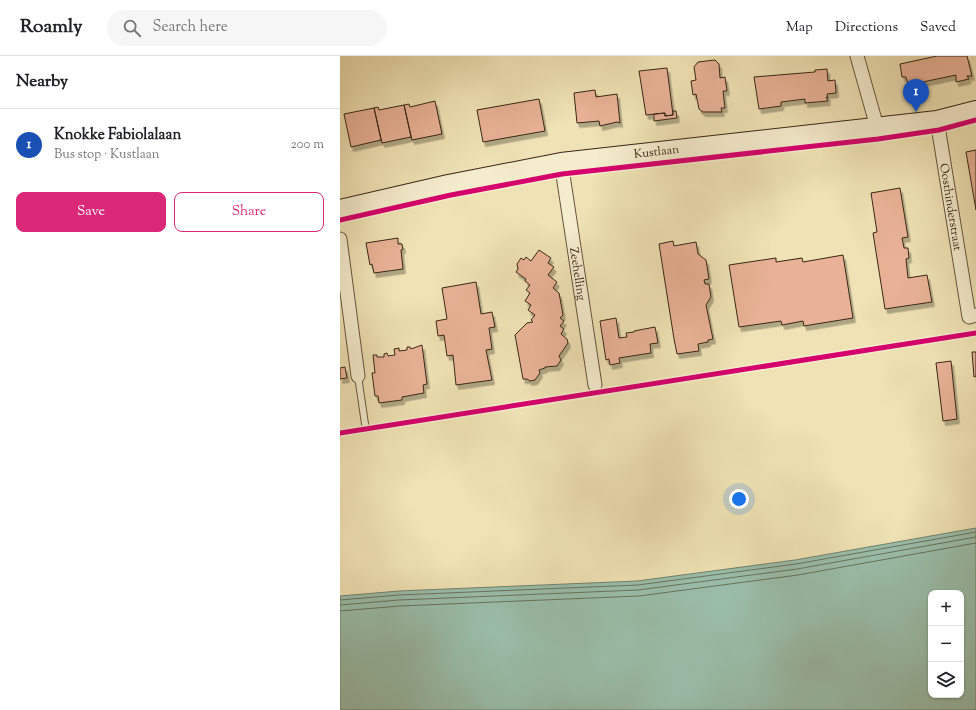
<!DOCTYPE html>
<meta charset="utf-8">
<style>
body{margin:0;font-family:"Sorts Mill Goudy",serif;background:#f6f6f6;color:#202124}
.controls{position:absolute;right:12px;bottom:12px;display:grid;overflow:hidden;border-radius:8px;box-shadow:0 1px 3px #0004}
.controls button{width:36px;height:36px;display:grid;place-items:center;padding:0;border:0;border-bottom:1px solid #e0e0e0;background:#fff;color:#202124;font:20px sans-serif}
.you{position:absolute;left:399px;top:443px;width:14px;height:14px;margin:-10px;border:3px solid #fff;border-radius:50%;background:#1a73e8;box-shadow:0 0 0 6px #1a73e833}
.badge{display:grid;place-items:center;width:26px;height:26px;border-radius:50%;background:#db2777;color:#fff;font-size:13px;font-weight:700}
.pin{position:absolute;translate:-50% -33px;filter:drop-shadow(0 1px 2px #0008)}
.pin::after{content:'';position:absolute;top:21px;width:14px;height:12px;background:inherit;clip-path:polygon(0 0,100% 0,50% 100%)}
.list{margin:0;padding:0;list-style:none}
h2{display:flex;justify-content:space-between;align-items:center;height:52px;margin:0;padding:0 16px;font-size:17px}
h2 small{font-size:13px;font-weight:400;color:#757577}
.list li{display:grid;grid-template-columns:26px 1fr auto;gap:12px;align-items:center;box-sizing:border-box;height:72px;padding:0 16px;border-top:1px solid #e0e0e0}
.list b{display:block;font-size:15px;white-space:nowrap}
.list p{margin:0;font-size:13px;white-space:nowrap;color:#757577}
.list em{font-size:13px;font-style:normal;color:#757577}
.actions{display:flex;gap:8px;padding:12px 16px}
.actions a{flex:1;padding:9px 0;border:1px solid #db2777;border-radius:8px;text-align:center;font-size:14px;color:#db2777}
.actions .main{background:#db2777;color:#fff}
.icon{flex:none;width:22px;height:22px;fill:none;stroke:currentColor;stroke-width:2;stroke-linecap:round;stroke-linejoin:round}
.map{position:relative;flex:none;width:636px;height:654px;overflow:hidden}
header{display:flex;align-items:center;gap:24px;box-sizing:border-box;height:56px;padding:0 20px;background:#fff;border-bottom:1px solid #e0e0e0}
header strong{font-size:19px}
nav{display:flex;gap:22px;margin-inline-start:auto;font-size:14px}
.search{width:280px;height:36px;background:#f6f6f6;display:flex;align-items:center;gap:10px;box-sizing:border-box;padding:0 14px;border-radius:22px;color:#757577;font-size:15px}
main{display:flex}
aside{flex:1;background:#fff}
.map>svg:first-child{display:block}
</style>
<header>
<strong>Roamly</strong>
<div class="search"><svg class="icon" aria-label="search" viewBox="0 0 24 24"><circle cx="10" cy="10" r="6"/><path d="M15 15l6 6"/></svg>Search here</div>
<nav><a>Map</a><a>Directions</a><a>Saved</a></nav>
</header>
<main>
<aside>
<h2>Nearby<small></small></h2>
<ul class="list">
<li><span class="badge" style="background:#1a4fb4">1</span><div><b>Knokke Fabiolalaan</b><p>Bus stop · Kustlaan</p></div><em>200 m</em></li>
</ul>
<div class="actions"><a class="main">Save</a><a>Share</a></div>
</aside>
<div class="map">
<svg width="636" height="654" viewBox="0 0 636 654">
<defs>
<filter id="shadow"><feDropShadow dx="2.5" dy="4.5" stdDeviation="0" flood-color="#0004"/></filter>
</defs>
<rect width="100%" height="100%" fill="#efe2b4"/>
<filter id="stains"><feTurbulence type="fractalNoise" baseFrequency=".005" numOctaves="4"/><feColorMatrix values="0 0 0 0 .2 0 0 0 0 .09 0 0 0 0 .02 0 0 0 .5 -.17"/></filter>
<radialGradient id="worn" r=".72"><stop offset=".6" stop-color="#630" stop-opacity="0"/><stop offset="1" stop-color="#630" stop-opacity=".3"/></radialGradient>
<!-- water -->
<path fill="#9abeaa" stroke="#73826f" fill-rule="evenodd" d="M636,472V654H0V540L59,535L297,525L455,504ZM591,537H621V639H591Z"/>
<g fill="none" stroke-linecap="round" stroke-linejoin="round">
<!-- shore -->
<path stroke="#697260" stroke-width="1" d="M0,544L59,539L298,529L456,508L636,476
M0,549L59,544L298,534L457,513L636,481
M0,555L60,550L299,540L458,519L636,487"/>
</g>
<!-- building -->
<path fill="#e9b296" stroke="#382716" filter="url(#shadow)" d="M597,0H627L632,20H627L629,23L616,26V19L578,27L579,33L570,35L566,21H562L560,8Z
M375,4L379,8L380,22L385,21L387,35H383L385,52H381L382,56H363L359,53L356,38L353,39L351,25L356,24L354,11L358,6Z
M327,12L333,59L325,60V57L306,59L299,15Z
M487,13L488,25L495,24L496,37L487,38L488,42L486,41L488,45L465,47V43L441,46V50L419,53L414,21L475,16V14Z
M255,34L256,41L277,38L280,67L277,66L260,70L259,65L237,67L234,37Z
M199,43L205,75L143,86L137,54Z
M95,45L102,78L72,84L64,49L69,48L70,51Z
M64,49L71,81L42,87L34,52L38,51L39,54Z
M34,52L41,84L11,91L4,58Z
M333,55H336L337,62L314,65V58L325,57V60L333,59Z
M636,94V154L626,96Z
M560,132L568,181L562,182L564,192H568L569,202L566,203L568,222L587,219L592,246L545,253L533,177L537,176L531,137Z
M58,182V188H62L63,193L61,194L63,213L34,217L32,208L30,209L26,187Z
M333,185L334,190L356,186L358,198L366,204L369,223L364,224L365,228H369L371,241L366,249L373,283L368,284V286L358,288L359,295L337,298L334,283L319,188Z
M199,194L211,202L208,207L214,211L208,219L217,226L213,232L219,237L223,259L220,262L224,265L220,270L224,273L221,278L227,283L228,287L219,300L221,304L217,310L205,311V312L199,314L200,317L195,324L190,325L187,323H183L175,279L187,267L193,266L191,264L195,259L188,254L191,249L185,245L190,237L186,234L190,229L185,225L186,223L176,216L178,213L177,208L181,202L184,204L186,201L191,205Z
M503,199L513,262L464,270L463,265L442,269L441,265L399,271L389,209L436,202V206L462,202L463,206Z
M136,226L141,258L152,256L155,271L149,272L152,293L146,294L152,324L116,329L113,299L107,300L104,279L98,280L96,265L107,263L102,232Z
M276,262L279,282L287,281L286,277L294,276V275L315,271L318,287L310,288L311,297L279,302L280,307L270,309L269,303L266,304L260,265Z
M82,289L87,328L83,329L84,337L62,341V344L39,347L38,340H35L32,317H35L33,299H37V301H44V298L47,297L48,300L55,299L54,293L59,292V295L67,294V291H70L71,293Z
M632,296H636V320L634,321Z
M611,305L617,363L603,365L596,307Z
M5,311L7,322L0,323V312Z"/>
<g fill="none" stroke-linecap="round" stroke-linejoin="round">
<!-- lane casing -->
<g stroke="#66563e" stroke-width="8">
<path id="lane" d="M18,320L25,368"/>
</g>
<!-- street casing -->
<g stroke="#66563e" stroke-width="15">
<g id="street">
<path d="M517,0L537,71"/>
<path id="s1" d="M597,64L629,261L636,259"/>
<path id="s2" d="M221,106L255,329"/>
<path d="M0,183L18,320"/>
</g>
</g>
<!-- secondary casing -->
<g stroke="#382716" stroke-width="20">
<g id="secondary">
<path id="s3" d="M0,153L108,128L221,106L597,64L636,54"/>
</g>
</g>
<!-- lane -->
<use href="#lane" stroke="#f5ecce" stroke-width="6"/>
<!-- street -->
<use href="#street" stroke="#f5ecce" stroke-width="13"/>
<!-- secondary -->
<use href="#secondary" stroke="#f5ecce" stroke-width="18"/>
<!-- cycleway casing -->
<g stroke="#f5ecce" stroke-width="8">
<path id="cycleway" d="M0,164L111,139L222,118L538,83L599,74L636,64
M0,377L636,277"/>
</g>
<!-- cycleway -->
<use href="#cycleway" stroke="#d6006c" stroke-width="5"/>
</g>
<g text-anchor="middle" stroke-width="4" stroke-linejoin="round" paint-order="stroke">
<!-- street labels -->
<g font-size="12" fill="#382716" stroke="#f5ecce">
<text dy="4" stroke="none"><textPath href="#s3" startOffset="322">Kustlaan</textPath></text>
<text dy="4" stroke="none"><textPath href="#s1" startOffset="88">Oosthinderstraat</textPath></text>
<text dy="4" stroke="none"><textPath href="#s2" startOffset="113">Zeehelling</textPath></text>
</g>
</g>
<rect width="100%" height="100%" filter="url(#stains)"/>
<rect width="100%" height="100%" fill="url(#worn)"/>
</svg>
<div class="controls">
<button>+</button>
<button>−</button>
<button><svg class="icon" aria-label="layers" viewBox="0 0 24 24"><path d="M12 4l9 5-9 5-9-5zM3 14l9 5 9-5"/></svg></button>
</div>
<div class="you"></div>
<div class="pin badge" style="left:576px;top:56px;background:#1a4fb4">1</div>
</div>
</main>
